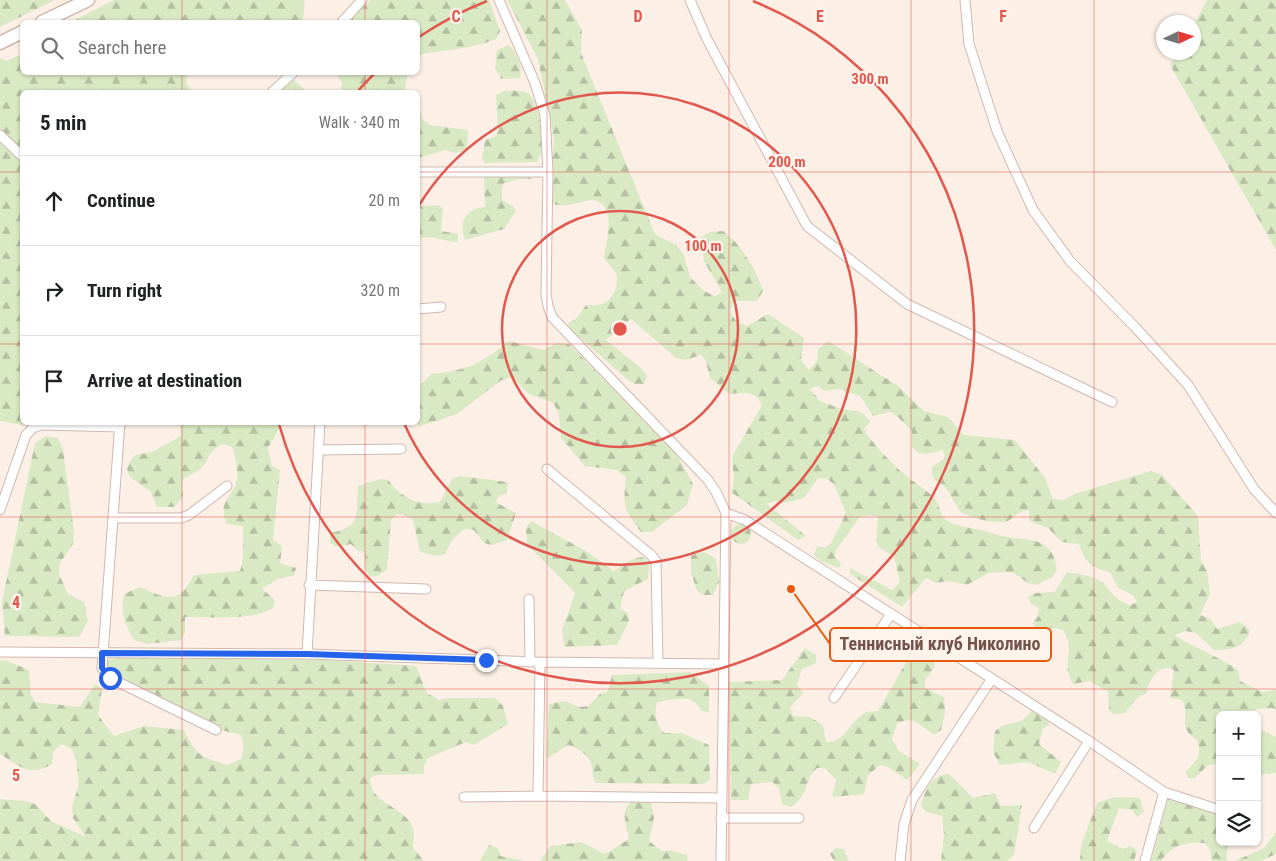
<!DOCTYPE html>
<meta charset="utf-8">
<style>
body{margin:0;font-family:"Roboto Condensed",sans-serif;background:#f6f6f6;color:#202124}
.controls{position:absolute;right:15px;bottom:15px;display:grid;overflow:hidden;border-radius:8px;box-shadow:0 1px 4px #0004}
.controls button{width:45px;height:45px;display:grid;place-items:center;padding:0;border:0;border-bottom:1px solid #e0e0e0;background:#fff;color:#202124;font:25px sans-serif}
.compass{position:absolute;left:1156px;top:15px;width:45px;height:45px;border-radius:50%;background:#fff;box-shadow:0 1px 4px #0004;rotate:86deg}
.stop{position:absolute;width:15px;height:15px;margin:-11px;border:4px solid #2563eb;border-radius:50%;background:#fff}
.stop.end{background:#2563eb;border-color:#fff;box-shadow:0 1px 5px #0008}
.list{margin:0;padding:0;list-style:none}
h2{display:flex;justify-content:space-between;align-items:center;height:65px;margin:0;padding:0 20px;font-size:21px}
h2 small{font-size:16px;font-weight:400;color:#757577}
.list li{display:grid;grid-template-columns:32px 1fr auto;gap:15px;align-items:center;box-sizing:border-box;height:90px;padding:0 20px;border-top:1px solid #e0e0e0}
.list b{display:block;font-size:19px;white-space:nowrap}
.list em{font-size:16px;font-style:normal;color:#757577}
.icon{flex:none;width:28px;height:28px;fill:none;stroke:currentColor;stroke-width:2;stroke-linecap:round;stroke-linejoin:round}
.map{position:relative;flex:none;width:1276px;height:861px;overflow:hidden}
.search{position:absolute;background:#fff;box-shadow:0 1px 4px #0004;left:20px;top:20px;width:400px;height:55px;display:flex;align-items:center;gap:12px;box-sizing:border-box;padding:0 18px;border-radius:8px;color:#757577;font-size:19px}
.panel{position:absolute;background:#fff;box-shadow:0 1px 4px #0004;left:20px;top:90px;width:400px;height:335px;border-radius:8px}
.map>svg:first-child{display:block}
</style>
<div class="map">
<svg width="1276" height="861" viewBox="0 0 1276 861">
<defs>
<pattern id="forest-firs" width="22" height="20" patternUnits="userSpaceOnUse" patternTransform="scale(1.25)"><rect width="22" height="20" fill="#d9e9c4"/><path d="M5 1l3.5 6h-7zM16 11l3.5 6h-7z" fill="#b5bfa1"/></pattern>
</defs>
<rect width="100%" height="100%" fill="#fcf0e6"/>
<!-- forest -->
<path fill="url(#forest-firs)" d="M0,0H55L0,27Z
M114,0H305L303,18L299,22H71Z
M371,0H489L500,31L497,38C477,49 441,50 418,55V22H345Z
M507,0H565L582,30L581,52L585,63L655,234L676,245L684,255L690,277L704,291L715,296L722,292L704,261L700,238L710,232L723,231C739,241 758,273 763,291L757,301H734L730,312L736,321L747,326L768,314L804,338L801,360L809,370L817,361L818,349L828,341L898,386L924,411L948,417L964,435L1015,440L1045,478L1053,499L1064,500L1074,494L1151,471L1162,475L1198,516L1201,561L1207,571L1210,594L1200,615L1211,619L1217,629L1240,622L1250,630C1245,648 1232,650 1214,650L1196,633L1185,631L1175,635C1195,649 1218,656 1238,670L1240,681L1262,692L1276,690V710L1272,708L1256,709L1253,715H1220V764L1208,765L1195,778H1189L1185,773C1196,759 1203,757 1197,740C1175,726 1192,719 1182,700L1170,698L1174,670C1159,662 1149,681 1146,693L1137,698L1125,713L1113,714L1109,710L1108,692L1089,681L1073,684C1059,659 1078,656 1063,630L1055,628L1038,630L1033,623L1038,616L1039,608L1031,604L1028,597L1035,593L1055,592L1067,572C1077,574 1090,575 1099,580C1112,589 1110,598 1130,605L1137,602L1133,595L1118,588L1110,572C1091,568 1085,562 1079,544L1062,542L1048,528L1029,521V510C1019,511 1016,516 1008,521C1001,525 966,518 960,511C955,505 952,497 948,491C941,479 931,485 932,467L945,458L943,450L927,454L918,453L912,447V431L897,416L890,412L873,416L860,396L840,389L824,391L818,386L810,389L820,401L841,409L857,411L865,415L870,422L864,429C872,444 896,468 910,479C918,485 928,491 934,498C940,505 939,515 948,521C958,527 969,527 981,530C988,531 995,535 1002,536C1028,541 1053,535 1057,570L1052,577L1037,585L1028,583L1014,573L1005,572L989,573L967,585L948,581L936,583L926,578L902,607L850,574V568L892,590L900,582L894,557L879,547L876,542L878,517L872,515L860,517L836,550L835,557L841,564L839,568L820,561L814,555L817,546L825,548L831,543L846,513L834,484L827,479L818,478L804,498L784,503L775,501L767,504L806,536L798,540L731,492C738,473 730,471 733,455L762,405C755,390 744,393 729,394L710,378L706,361L701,355L685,360L676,358L631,319L606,340L642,369L647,376L644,384H635L628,380L577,335L570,331L568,323L576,319L586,305C590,305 597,306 602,304C613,301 622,280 614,270C611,266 607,263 604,258C606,242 618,204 593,200C587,200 579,203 574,204C565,205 560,207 551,203L550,195L554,139L538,59Z
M1207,0H1276V250L1170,65L1177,53L1194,52V24Z
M508,45C517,51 523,68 520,78L501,79L495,68L497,50Z
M22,54V72L189,73C184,82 186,86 194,92H22V422L27,423L22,425L0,421V58L6,61Z
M336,73H408L404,92H341L342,83Z
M294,80L306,91L314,92H281L286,82Z
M504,91C511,91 522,90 528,93C538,99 545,140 542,151C541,154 538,158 537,162L484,163L482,158L485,140L496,136L498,130L496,95Z
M418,100L422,119L430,125L468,130L467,149L455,153L446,150L418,158Z
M493,171L532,174V179H520L504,183L502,188V200L513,206L516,211L504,229L465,240C458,221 466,209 485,207L484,178Z
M439,205L443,209L441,231L458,234V242C445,242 429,234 418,239V206Z
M509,341L543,350L557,343L569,344L676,453L693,484L687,505L652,532H641C623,508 623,507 626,477L617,470L585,466L561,438L559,413L553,403L529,394L511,377L500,381L457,414L418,427V388L431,374C469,370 480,364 509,341Z
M180,423H282L268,448L272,466L280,470L273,540L282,546L280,563L296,568L294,576L279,578L262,589L275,600L273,608C252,621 210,617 185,617V633L181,640L148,644L134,640C125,625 120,611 124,594L140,587C168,599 177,606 194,575L240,571C245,558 242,541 243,526L227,524C217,504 230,499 236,483C239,473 236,457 232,447L223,444C207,452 212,456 202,467C198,472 188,476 182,480L183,497L174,507H157L151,492L130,477L127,469L130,461L135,455L152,452L181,436Z
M46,436L58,438L63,449L74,532L73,544L60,563L59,574L68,594L84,602L88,621L79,637L5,636L2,602L35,443Z
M460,476L508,482L507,493L499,496L495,502L516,513L507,540L492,545L484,543L474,530L465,529L453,539L445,554L436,556L420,552L413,520L405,515L397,514L391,520L387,569L378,576H369L365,569V552L357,550L351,544L336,547L330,542V533C363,527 355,515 358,486L380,479L388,480C401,497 418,507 440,502L452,479Z
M531,521L586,551L614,571C624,564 631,558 644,557L649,563L648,579L624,591L620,609L628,613L629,621L617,645L564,647L562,630L575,593L527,544L526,528Z
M731 534a10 10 0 1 1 20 0a10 10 0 1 1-20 0Z
M699,552L707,553L716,559L719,582L713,595H705L697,591L691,572V556Z
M920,638L932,650L935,667L925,680V688L944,697L945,713L941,730L934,735C921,726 913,714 897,724L892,739L899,751L920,764L907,780L888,767L880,765L868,775L864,794L832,797L836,780L825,768H817C802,782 811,793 791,807L782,804L779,788L772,782L751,784L748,800H731L729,682L782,680L805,648L816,655V663L802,669L797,685L803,693L790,708L793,716L810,717L823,725L826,742C846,742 848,724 863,714C867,711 873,712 878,711Z
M120,658L328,660L416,666L427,693L439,700L447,698H495L503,706L508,724L474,745L466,742L428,758L424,766V774L377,775L370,778C369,805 408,807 413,829C415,834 413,842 413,848L424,861H0V799L24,801L35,804L51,821L86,837L73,818L72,807L79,784L76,760L72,749L61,744L53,752L52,764C29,778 20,766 0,754V661L5,660L29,670L31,695L35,702L80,707L95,684L102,689L98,715L114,736L144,726L184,730C197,757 200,756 228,765L241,759L244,747L241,735L217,729L107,672L108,660Z
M690,672L709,686V712L701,711C693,692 674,700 657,702C654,714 656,724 664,733H681L709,745L710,779L704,784L596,783C591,776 594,770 591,763C588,754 576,747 568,745L546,759L549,704L565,701L579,707L588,706L600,694L608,691L612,675Z
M1034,709L1043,710L1049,724L1043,729L1039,744L1061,762L1055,774L1028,762L1000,765L993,752L995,731L1002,726L1021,721Z
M1257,724L1261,730L1276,737V773L1257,775Z
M949,774L973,798L995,793L1001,806L1022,805L1014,855L1007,861H941L944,834L942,816L926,812L921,806C925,790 931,775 949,774Z
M1174,795L1216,810L1220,818V842H1229L1226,858L1229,861H1212L1210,850L1205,843C1185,842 1173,844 1161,861H1151L1168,799Z
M1114,797L1140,798L1144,812L1137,817L1132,810L1119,808L1107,841L1123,849L1130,846L1137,850L1134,861H1080L1081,846L1097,803Z
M634,800L651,802L654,818L649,841L662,851L670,850L687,855L688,861H540L550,846L581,842L605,854L629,839C626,824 619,810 634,800Z
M1276,832V854L1260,861H1235L1264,848Z
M489,845L498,848L500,856L525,861H480Z
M836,848L844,849L849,861H834L830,854Z"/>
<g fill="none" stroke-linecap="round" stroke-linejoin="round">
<!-- street casing -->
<g stroke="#cfb8af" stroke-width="11">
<path id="street" d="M499,0L535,83L545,115L548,172L546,294L548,306L552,317L708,480L716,492L726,513L721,861
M690,0L707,39L807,226L907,304L1112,402
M965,0L969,44L997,131L1033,210L1070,261L1135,327L1188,385L1254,489L1276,513
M342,22L362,0
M272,92L294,72
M0,135L22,156
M418,172H548
M418,309L441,307
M120,422L102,668L110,678L216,730
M318,450L401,449
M547,469L651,555L656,561L658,663
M0,510L26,435L33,428L40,425L120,427
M726,513L745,520L1089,741
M115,518H181L189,515L227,486
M309,585L426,589
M529,599L530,662
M0,652L307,654L540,662L723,664
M307,654L320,422
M834,698L891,614
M538,796L540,662
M464,797L538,796L722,798
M721,818H799
M1034,828L1089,741L1164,792
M900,861L904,824L912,800L991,680
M1145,861L1164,792L1220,810"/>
</g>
<!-- secondary casing -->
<g stroke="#d2b7ac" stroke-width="15">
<path id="secondary" d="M42,22L88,0
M0,43L22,32"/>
</g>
<!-- street -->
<use href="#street" stroke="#fff" stroke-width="9"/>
<!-- secondary -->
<use href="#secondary" stroke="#fff" stroke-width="12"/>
</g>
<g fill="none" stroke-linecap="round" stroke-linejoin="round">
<!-- route -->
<path stroke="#2563eb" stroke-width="6" d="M110,678L102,668V653L307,654L486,660"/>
</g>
<!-- grid -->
<path fill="none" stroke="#e2584e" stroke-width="1" stroke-opacity="0.55" d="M182,0V22M365,0V22M547,0V861M729,0V861M911,0V861M1094,0V861M182,72V92M365,72V92M0,172H22M418,172H1276M0,344H22M418,344H1276M182,422V861M365,422V861M0,517H1276M0,689H1276"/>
<!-- distance rings -->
<g fill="none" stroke="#e2584e" stroke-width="2.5">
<circle cx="620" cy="329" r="118"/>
<path d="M418 207A236 236 0 1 1 404 423"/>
<path d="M357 92A354 354 0 0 1 374 74M419 37A354 354 0 0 1 487 1M753 1A354 354 0 1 1 279 424"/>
</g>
<g font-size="16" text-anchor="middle" font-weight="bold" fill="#e2584e" stroke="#fff4ec" stroke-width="4.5" stroke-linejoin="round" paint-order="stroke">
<text x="456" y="22">C</text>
<text x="638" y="22">D</text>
<text x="820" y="22">E</text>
<text x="1003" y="22">F</text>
<text x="16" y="608">4</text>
<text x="16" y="781">5</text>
</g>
<circle cx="620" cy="329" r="8" fill="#e2584e" stroke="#fff4ec" stroke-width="2.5"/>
<g font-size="15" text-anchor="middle" font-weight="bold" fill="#e2584e" stroke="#fff4ec" stroke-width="4.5" stroke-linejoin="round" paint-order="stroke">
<text x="870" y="84">300 m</text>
<text x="787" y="167">200 m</text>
<text x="703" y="251">100 m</text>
</g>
<!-- callouts -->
<path fill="none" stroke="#e8590c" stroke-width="2" d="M791 589L830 644"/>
<circle fill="#e8590c" stroke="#fff4ec" stroke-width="2" cx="791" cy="589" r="5"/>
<rect fill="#fff4ec" stroke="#e8590c" stroke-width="2" x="830" y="628" width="221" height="33" rx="5"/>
<g font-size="18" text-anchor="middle" font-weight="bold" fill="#74534b">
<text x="940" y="650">Теннисный клуб Николино</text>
</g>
</svg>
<div class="controls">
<button>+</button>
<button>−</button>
<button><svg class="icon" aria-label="layers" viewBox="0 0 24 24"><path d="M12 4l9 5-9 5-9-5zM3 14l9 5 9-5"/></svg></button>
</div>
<svg class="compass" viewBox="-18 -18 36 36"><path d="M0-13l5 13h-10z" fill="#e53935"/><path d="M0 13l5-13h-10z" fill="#757577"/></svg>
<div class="stop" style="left:110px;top:678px"></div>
<div class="stop end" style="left:486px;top:660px"></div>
<div class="search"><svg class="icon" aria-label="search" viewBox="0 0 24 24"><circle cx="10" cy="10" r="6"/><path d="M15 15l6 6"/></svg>Search here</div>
<section class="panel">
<h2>5 min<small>Walk · 340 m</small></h2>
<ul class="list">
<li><svg class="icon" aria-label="ahead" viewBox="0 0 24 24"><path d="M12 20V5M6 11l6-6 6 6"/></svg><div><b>Continue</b></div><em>20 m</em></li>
<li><svg class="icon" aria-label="right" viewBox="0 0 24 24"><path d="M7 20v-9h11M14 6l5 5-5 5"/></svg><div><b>Turn right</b></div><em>320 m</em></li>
<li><svg class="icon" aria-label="arrive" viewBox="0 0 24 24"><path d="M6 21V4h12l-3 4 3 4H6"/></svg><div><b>Arrive at destination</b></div></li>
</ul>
</section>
</div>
